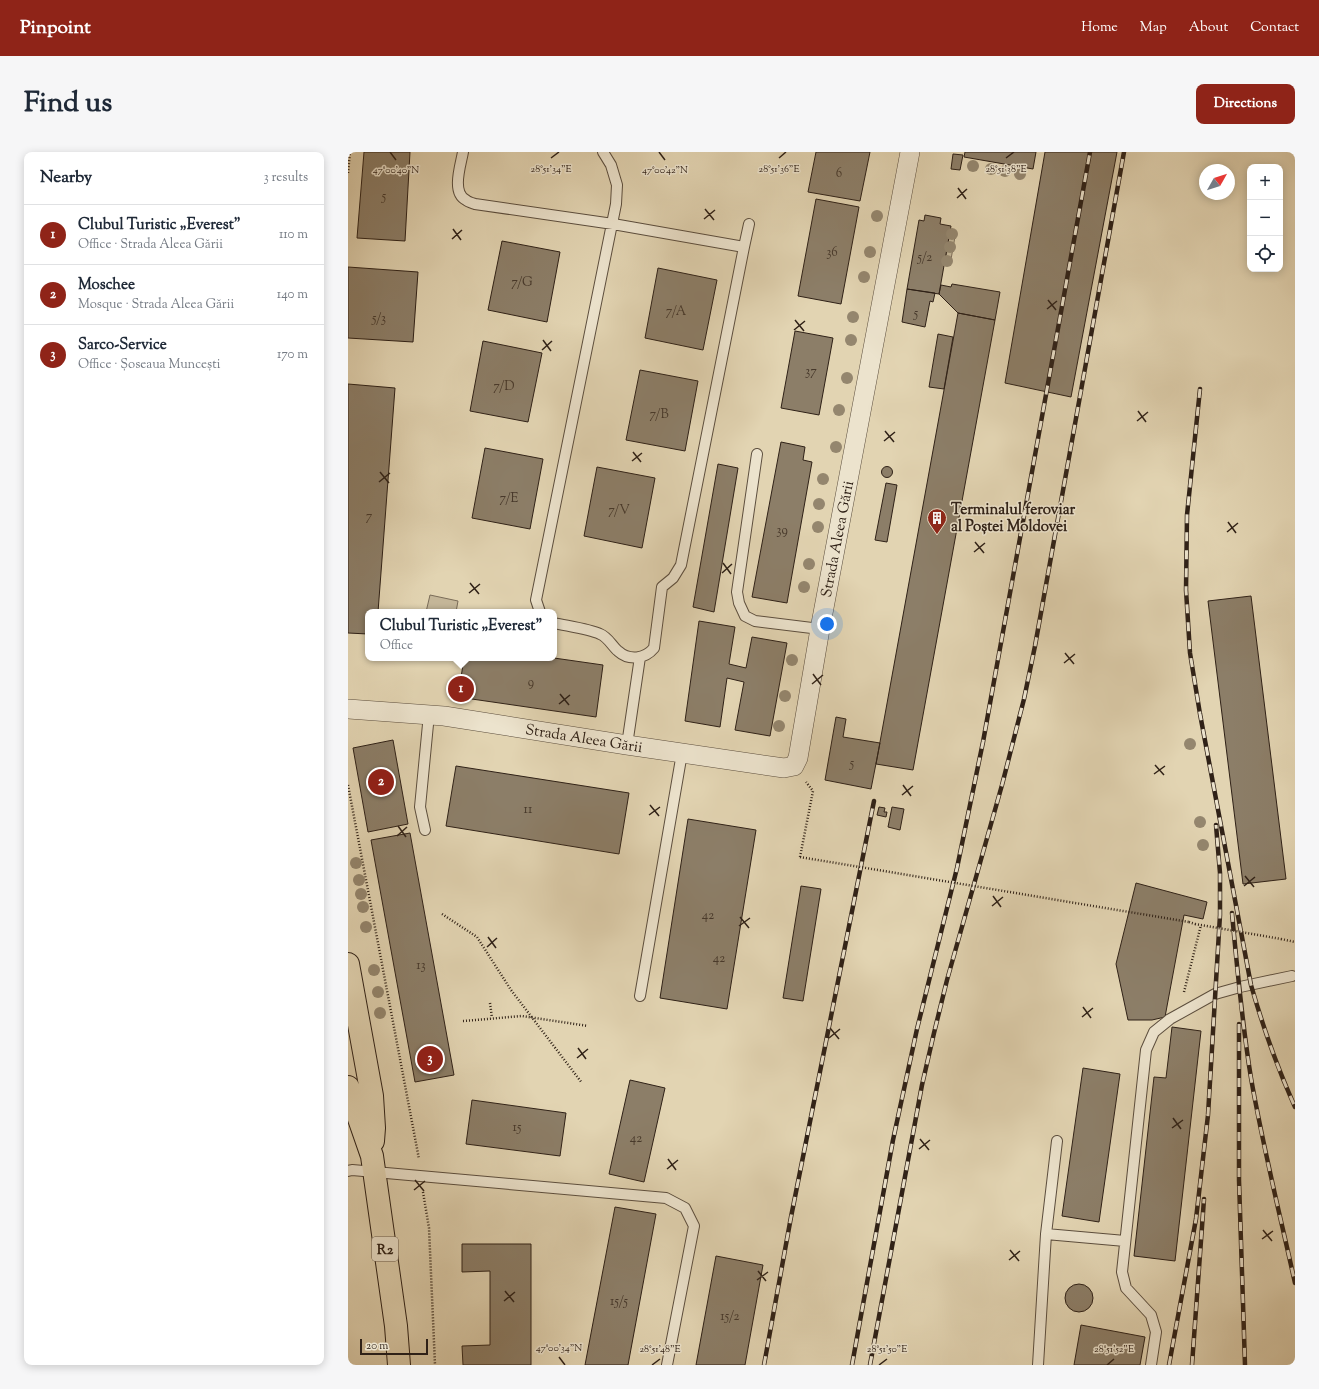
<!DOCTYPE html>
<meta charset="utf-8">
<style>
body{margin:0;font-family:"Sorts Mill Goudy",serif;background:#f6f6f7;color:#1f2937}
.controls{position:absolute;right:12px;top:12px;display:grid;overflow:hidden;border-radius:8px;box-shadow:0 2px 10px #0003}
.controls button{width:36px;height:36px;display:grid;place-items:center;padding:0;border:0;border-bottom:1px solid #e0e1e3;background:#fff;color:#1f2937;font:20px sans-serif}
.compass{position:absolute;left:851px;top:12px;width:36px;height:36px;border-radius:50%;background:#fff;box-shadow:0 2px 10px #0003;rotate:51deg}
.scale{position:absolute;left:12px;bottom:10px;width:68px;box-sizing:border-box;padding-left:4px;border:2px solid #2f2117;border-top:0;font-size:11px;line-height:14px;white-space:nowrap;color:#2f2117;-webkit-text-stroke:3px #ece3cd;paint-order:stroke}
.you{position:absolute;left:479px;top:472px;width:14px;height:14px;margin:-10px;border:3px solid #fff;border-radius:50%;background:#1a73e8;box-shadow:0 0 0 6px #1a73e833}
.badge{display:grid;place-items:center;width:26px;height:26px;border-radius:50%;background:#8f2418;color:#fff;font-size:13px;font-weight:700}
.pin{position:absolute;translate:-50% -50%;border:2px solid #fff;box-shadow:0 1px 4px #0006}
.popup{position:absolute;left:17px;top:457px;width:192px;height:52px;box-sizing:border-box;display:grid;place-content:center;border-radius:8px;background:#fff;filter:drop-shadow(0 1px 3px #0005);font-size:13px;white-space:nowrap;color:#747a83}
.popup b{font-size:15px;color:#1f2937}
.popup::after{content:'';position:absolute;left:50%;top:100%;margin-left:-8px;border:8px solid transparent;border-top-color:#fff}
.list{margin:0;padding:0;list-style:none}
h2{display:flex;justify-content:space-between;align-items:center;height:52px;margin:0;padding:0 16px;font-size:17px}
h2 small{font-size:13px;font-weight:400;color:#747a83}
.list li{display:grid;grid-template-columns:26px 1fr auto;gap:12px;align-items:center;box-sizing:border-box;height:60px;padding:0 16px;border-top:1px solid #e0e1e3}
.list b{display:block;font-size:15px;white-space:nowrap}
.list p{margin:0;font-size:13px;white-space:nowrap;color:#747a83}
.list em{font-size:13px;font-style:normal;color:#747a83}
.icon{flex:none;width:22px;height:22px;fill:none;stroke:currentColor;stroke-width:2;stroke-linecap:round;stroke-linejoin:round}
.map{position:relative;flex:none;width:947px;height:1213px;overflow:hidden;border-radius:8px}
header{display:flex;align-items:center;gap:24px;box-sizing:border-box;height:56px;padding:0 20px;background:#8f2418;color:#fff}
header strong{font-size:19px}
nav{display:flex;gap:22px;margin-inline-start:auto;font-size:14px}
.intro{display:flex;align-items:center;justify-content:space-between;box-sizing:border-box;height:96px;padding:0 24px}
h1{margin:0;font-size:28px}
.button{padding:10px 18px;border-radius:8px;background:#8f2418;color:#fff;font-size:14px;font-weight:700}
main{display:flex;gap:24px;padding:0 24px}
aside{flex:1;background:#fff;border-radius:8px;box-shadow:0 2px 10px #0003}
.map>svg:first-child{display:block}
</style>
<header>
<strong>Pinpoint</strong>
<nav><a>Home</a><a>Map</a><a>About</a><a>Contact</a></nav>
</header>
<div class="intro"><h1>Find us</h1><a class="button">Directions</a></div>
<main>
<aside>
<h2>Nearby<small>3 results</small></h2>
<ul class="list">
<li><span class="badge">1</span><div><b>Clubul Turistic „Everest”</b><p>Office · Strada Aleea Gării</p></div><em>110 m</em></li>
<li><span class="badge">2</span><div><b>Moschee</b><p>Mosque · Strada Aleea Gării</p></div><em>140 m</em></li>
<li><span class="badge">3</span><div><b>Sarco-Service</b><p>Office · Șoseaua Muncești</p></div><em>170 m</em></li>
</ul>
</aside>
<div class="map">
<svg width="947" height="1213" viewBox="0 0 947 1213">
<rect width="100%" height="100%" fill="#e2d4b2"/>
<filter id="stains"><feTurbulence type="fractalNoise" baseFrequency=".005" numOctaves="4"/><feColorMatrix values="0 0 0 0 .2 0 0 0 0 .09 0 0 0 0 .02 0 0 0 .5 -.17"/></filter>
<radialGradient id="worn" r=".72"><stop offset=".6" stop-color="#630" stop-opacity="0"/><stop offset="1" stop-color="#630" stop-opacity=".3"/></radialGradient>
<!-- green -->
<path fill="#c4b698" stroke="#7a6c58" d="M602,78L608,79L602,113L597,112Z
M82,443L110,449L108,460H78Z"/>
<!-- building -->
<path fill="#8c7e68" stroke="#2f2117" d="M16,0H62L57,89L9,86Z
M468,0H522L512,49L460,40Z
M617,0H688L685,17L616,5Z
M697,0H769L723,245L657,231Z
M605,2L615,3L612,18L603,17Z
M468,47L511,55L493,152L450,144Z
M577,63L593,66L592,72L603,74L591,142L559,137L571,68L576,69Z
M154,89L212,100L199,170L140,158Z
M0,115L70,120L65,190L0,186Z
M310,116L369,128L355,198L297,186Z
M604,132L652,140L647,168L610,161L591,142L593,133L603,135Z
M559,137L587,141L585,150L582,149L577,175L554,170Z
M610,161L647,168L565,618L528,612Z
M447,179L485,186L471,263L433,256Z
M590,182L605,185L596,237L581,235Z
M135,189L194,201L180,270L122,259Z
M292,218L350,229L337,299L278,288Z
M0,232L47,236L30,460H20V482L0,481Z
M433,290L457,295L455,308L464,310L439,451L404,445Z
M137,296L195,307L182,377L124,366Z
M370,312L390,316L366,460L345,455Z
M533.5 320a5.5 5.5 0 1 1 11 0a5.5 5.5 0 1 1-11 0Z
M249,315L307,326L294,396L236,384Z
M538,331L549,333L539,390L527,388Z
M903,444L938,727L895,732L860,449Z
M351,469L387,475L381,512L398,516L404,485L439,491L422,584L387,578L396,530L379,526L372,575L337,569Z
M116,506H206L255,513L248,565L110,545Z
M488,565L498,567L495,585L532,591L523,637L477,628Z
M45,588L60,672L20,680L5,596Z
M108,614L281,641L271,702L98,674Z
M531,655L537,656L536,660H539L538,665L529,663Z
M544,655L556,657L552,678L540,675Z
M340,667L408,678L379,857L312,846Z
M62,681L106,923L67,930L23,688Z
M788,731L859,750L855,767L836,763L817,865L804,868H780L768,812Z
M453,734L473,737L455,849L435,846Z
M824,875L853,879L827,1109L786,1104L806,925L818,926Z
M735,916L772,922L751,1070L714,1064Z
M282,928L317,936L296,1030L261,1022Z
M124,948L218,961L212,1004L118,992Z
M267,1055L308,1062L280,1213H237Z
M114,1092H183V1213H115L114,1194L142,1193V1119L114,1120Z
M368,1104L415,1113L397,1213H348Z
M717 1146a14 14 0 1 1 28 0a14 14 0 1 1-28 0Z
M733,1173L797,1185L792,1213H726Z"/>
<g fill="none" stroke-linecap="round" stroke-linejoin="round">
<!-- lane casing -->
<g stroke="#5c4e3e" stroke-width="12">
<path id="lane" d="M115,0C113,12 103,41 118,48C120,50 124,51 127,52L265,72L396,95
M409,302L389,440L391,451L397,464L407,469L472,477
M192,460L188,448L268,52L269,33L263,13L255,0
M206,471C219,474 241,477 252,482C260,485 264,494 270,499C281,509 297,507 306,496L314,435L325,426L333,413L396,95L401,72
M279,593L292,505
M77,678L72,655L81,562
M292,844L334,601
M0,1019L4,1018L27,1020L318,1046L337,1056L346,1074L319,1213
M698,1082L777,1089
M690,1213L698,1082L709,989
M803,1213L808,1180L803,1163L778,1136L774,1120L798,898L806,880L822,867L867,842L892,835L944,824"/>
</g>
<!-- street casing -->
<g stroke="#5c4e3e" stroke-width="20">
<path id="street" d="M0,557L96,564L279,593L436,616L446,614L450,606L472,477L562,0"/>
</g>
<!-- primary casing -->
<g stroke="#2f2117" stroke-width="24">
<path id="primary" d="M0,812L24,944L26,976L25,989
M0,935L24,1004L48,1174L51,1213"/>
</g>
<!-- path -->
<path stroke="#2f2117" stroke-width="2.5" stroke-dasharray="1 2" stroke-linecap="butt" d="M0,21L2,0
M0,633L71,1007
M452,705L465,639L458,630
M94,762L129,785L163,838L234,931
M841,770L847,772
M933,787L947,790
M836,840L853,773
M142,851L144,866
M115,869L174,864L240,874
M75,1040L81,1076L87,1213"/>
<!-- lane -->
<use href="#lane" stroke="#ece3cd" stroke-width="10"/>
<!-- street -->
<use href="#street" stroke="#ece3cd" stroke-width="19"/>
<!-- primary -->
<use href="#primary" stroke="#e2d4b2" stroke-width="22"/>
<!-- rail casing -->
<g stroke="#2f2117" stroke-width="4.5">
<path id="rail" d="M852,237L839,363L838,438L842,501L852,562L903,833C915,875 929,915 947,955
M884,761C889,816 894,871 903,926C915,995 932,1063 947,1131
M891,872V1028L897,1213
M416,1213L443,1065L526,649
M504,1213L545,988L569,877L609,716L635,590L742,0
M522,1213L574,933L586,881L599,828L654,633L676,547L687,494L776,0
M821,1213L848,1067L860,963L872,763V721L868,673
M844,1213L856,1047"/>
</g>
<!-- rail -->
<use href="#rail" stroke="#ece3cd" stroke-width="3" stroke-dasharray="9" stroke-linecap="butt"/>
<!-- path-bridge -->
<path stroke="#2f2117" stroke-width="2.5" stroke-dasharray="1 2" stroke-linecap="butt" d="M452,705L841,770
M847,772L933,787"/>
</g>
<!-- trees -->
<g fill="#94866e">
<circle cx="625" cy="14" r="6"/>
<circle cx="643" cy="17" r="6"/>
<circle cx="657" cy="19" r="6"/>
<circle cx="672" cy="22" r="6"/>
<circle cx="529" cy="64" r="6"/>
<circle cx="604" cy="82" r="6"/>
<circle cx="602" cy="95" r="6"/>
<circle cx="522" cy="100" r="6"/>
<circle cx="599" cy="109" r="6"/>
<circle cx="516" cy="125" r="6"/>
<circle cx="505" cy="165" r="6"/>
<circle cx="503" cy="188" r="6"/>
<circle cx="499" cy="226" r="6"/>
<circle cx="491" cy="258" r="6"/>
<circle cx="488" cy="295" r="6"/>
<circle cx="475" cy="327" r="6"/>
<circle cx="471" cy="352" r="6"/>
<circle cx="470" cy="375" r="6"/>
<circle cx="461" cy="412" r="6"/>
<circle cx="456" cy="435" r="6"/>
<circle cx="444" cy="508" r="6"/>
<circle cx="437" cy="544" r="6"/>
<circle cx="431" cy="574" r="6"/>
<circle cx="842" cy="592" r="6"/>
<circle cx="852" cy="670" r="6"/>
<circle cx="855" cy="693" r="6"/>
<circle cx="8" cy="711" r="6"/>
<circle cx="11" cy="728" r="6"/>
<circle cx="13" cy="742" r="6"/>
<circle cx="15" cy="755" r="6"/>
<circle cx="18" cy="775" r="6"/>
<circle cx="26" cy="818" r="6"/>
<circle cx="30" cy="840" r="6"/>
<circle cx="32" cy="861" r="6"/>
</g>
<!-- ticks -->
<path fill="none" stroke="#2f2117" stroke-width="1.5" d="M42,0L48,8M311,0L317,8M203,6L211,0M431,6L438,0M658,6L666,0M610,36L618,47M609,46L619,37M357,57L366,68M356,67L367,58M105,77L113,88M104,87L114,78M700,148L708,158M699,157L709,149M447,168L456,179M446,178L457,169M195,188L203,199M194,198L204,189M790,259L798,270M789,269L800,260M537,279L546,290M536,289L547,280M285,300L293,310M284,309L294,301M32,320L41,331M31,330L42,321M880,370L888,381M879,380L890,371M627,390L636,401M626,400L637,391M375,411L383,422M374,421L384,412M122,431L131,442M121,441L132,432M717,501L726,512M716,511L727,502M465,522L473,533M464,532L475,523M212,542L221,553M211,552L222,543M807,613L816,623M806,622L817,614M555,633L563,644M554,643L565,634M302,653L311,664M301,663L312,655M50,674L58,685M49,684L59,675M897,724L906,735M896,734L907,725M645,744L653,755M644,754L655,745M392,765L401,776M391,774L402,766M140,785L148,796M139,795L149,786M735,855L743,866M734,865L745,856M482,876L491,887M481,886L492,877M230,896L238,907M229,906L240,897M825,966L833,977M824,976L835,968M572,987L581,998M571,997L582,988M320,1007L328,1018M319,1017L330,1008M67,1028L76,1039M66,1038L77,1029M915,1078L924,1089M914,1087L925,1079M662,1098L671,1109M661,1108L672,1099M410,1119L418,1129M409,1128L420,1120M157,1139L166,1150M156,1149L167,1140M211,1205L217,1213M304,1213L312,1207M531,1213L539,1207M759,1213L766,1207"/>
<!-- icons -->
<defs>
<g id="building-pin" transform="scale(1)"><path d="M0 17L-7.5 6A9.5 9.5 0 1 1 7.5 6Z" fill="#8f2418" stroke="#ece3cd"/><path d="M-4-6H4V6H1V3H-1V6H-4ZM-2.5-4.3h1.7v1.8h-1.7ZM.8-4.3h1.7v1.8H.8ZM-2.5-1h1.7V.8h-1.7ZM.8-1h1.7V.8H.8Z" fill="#fff"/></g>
</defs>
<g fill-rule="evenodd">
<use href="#building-pin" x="589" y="366"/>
</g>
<g text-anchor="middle" stroke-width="3" stroke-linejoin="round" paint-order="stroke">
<!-- number labels -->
<g font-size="13" fill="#46382b">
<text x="491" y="25">6</text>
<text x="36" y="48">5</text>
<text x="484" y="104">36</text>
<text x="577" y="109">5/2</text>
<text x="174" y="134">7/G</text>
<text x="328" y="163">7/A</text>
<text x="568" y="165">5</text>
<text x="31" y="170">5/3</text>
<text x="463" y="223">37</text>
<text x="156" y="238">7/D</text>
<text x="311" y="266">7/B</text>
<text x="161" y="350">7/E</text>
<text x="271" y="362">7/V</text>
<text x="21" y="368">7</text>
<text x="434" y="382">39</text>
<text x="183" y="534">9</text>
<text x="504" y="615">5</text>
<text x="180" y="661">11</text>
<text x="360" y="767">42</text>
<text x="371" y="810">42</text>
<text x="73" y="817">13</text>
<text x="169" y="979">15</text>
<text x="288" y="990">42</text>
<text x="271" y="1153">15/5</text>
<text x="382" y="1168">15/2</text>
</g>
<!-- shield labels -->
<rect fill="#ece3cd" stroke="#685b4e" stroke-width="1" x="24" y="1085" width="26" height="24" rx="3"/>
<g font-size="14" font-weight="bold" fill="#2f2117">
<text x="37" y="1102">R2</text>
</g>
<!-- poi labels -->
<g font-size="15" font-weight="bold" fill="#2f2117" stroke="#ece3cd" text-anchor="start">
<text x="603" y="362">Terminalul feroviar<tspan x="603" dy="17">al Poștei Moldovei</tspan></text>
</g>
<!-- street labels -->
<g font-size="15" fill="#2f2117" stroke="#ece3cd">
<text transform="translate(489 387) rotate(-79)" y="5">Strada Aleea Gării</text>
<text transform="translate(236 586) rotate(9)" y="5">Strada Aleea Gării</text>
</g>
</g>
<g font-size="10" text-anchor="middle" fill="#2f2117" stroke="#ece3cd" stroke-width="3" stroke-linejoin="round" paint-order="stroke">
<text x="203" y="20">28°51'34"E</text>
<text x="431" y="20">28°51'36"E</text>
<text x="658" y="20">28°51'38"E</text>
<text x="48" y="21">47°00'40"N</text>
<text x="317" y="21">47°00'42"N</text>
<text x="211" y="1199">47°00'34"N</text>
<text x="312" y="1200">28°51'48"E</text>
<text x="539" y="1200">28°51'50"E</text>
<text x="766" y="1200">28°51'52"E</text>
</g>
<rect width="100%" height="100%" filter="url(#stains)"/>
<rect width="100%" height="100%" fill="url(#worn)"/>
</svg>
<div class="controls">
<button>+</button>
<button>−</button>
<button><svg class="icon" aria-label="locate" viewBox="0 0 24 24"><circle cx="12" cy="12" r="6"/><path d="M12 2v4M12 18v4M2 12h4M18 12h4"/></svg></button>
</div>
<svg class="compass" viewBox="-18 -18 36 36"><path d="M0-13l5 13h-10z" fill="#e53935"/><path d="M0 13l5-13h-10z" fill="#747a83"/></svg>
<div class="scale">20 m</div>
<div class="you"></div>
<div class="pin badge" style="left:113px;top:537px">1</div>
<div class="popup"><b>Clubul Turistic „Everest”</b>Office</div>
<div class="pin badge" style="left:33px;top:630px">2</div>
<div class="pin badge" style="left:82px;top:907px">3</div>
</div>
</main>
